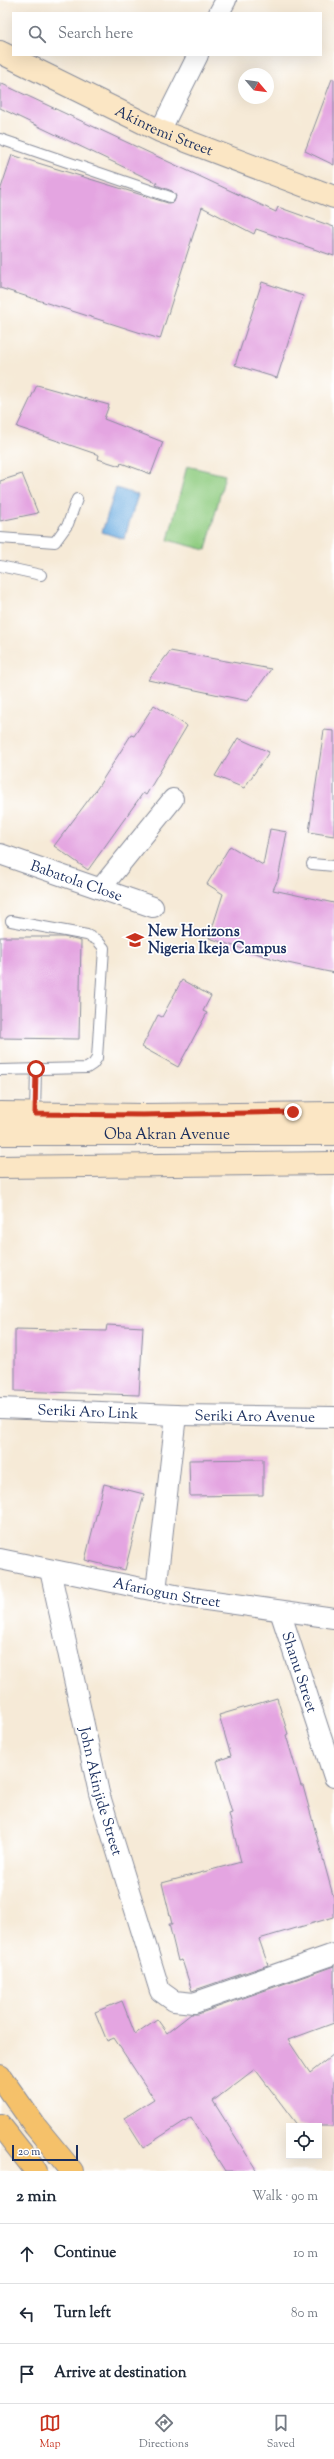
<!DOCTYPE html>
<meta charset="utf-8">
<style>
body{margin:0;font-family:"Sorts Mill Goudy",serif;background:#f6f6f7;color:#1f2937}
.controls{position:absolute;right:12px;bottom:12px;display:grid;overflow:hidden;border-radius:0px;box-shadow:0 4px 16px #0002}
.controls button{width:36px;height:36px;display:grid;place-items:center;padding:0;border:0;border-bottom:1px solid #e0e1e3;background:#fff;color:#1f2937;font:20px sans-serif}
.compass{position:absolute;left:238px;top:68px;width:36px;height:36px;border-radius:50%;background:#fff;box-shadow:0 4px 16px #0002;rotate:119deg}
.scale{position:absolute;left:12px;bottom:10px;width:66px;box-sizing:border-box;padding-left:4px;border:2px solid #1b2f5e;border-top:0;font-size:11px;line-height:14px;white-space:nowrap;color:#1b2f5e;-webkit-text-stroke:3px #fff;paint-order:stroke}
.stop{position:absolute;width:12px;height:12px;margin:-9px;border:3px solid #c8321e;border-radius:50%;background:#fff}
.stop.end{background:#c8321e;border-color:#fff;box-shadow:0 1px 4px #0008}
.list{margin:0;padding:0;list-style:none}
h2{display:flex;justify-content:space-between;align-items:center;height:52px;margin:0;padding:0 16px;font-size:17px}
h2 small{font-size:13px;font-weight:400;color:#747a83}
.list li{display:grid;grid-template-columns:26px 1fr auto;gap:12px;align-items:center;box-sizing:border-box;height:60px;padding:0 16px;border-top:1px solid #e0e1e3}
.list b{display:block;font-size:15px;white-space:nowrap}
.list em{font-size:13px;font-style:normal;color:#747a83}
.icon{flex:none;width:22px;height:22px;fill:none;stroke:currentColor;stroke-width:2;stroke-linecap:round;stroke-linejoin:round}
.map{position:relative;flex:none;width:334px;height:2171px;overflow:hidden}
.search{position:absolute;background:#fff;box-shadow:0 4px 16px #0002;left:12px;right:12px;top:12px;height:44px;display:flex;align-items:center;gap:10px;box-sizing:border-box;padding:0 14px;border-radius:0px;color:#747a83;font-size:15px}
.sheet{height:232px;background:#fff}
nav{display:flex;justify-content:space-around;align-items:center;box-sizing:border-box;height:56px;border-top:1px solid #e0e1e3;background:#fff;font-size:11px;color:#747a83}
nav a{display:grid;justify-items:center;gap:2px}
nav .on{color:#c8321e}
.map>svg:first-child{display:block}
</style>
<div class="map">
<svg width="334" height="2171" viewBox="0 0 334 2171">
<rect width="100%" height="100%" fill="#fff"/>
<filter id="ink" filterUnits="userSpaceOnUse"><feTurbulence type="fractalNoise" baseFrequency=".025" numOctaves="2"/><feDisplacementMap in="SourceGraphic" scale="8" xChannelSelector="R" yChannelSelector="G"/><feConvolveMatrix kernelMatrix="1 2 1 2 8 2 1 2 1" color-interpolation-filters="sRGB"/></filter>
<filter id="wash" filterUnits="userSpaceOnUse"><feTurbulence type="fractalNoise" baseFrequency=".012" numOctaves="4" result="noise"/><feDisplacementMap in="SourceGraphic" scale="16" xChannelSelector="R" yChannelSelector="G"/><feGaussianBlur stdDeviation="0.9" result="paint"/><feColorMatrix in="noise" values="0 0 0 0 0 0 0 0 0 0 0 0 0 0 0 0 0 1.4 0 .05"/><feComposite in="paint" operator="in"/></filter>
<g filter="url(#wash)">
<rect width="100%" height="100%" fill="#f6ead7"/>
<!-- green -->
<path fill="#91cd82" stroke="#567e70" d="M187,466L225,475L206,550L168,540Z"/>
<!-- water -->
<path fill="#6dade1" stroke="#446ea0" d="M116,488L138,495L124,539L102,532Z"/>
<g id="blocks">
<!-- building -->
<path fill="#e4a5e1" d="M332,79H334V165L305,151Z
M0,83L276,212L278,207L334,227V256L256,229L254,234L202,207L160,339L0,288V191L12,155L168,203L174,202L176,196L172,191L156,185L157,183L0,108Z
M262,282L303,296L277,378L235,365Z
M37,385L109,405L104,419L163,442L151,474L121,463L120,466L98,459L99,455L17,427Z
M22,474L38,513L0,521V481Z
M170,651L271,669L248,701L148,680Z
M154,705L187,726L146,795L143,793L88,870L54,846L98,787L131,735L134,736Z
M324,730L334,731V836L309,832Z
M238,738L269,752L244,788L215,776Z
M270,829L287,832L278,879L273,890L334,903V973L283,962L209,938L223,894L207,884L230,846L263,865Z
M0,937H64L81,941L79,1039L0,1038Z
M182,980L211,996L203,1011L207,1013L178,1067L142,1047L158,1015L162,1017Z
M107,1325L143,1327L139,1395L15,1391V1329L106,1331Z
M263,1459V1495L190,1496L189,1460Z
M104,1484L144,1494L125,1570L85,1560Z
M277,1698L288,1734L286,1735L301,1786H303L334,1899V1917L259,1939L268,1965L192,1991L182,1960L178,1961L169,1924H172L162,1883L241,1862L229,1814L232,1813L217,1761L231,1756L219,1715Z
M334,1966V2023L288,2040L310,2073L334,2054V2126H298L255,2069L213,2101L257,2171H225L191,2117L143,2148L124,2118L154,2099L114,2038L107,2041L95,2012L122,2001L135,2034L157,2019L167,2033L191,2014H198Z"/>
</g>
</g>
<g filter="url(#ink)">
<use href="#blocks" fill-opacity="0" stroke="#888c9a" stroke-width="1"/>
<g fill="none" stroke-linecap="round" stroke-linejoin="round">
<!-- lane casing -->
<g stroke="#888c9a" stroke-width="12">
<path id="lane" d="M0,139L170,197
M0,538L55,542L68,524L77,499
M0,566L41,575
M312,864L334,866
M0,1070L87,1068L93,1064L97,1058L104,948L97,940L87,935L11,921
M35,1114L36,1069"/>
</g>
<!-- street casing -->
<g stroke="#888c9a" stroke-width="22">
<g id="street">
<path d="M219,13L226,0"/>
<path d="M160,131L198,55"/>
<path id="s1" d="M0,854L153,907"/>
<path d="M101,888L173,799"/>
<path id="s2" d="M0,1408L176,1415L334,1417"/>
<path id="s3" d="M0,1559L185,1597L334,1618"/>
<path id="s4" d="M50,1570L99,1793L160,1991L174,2001L194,2003L334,1954"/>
<path d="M156,1591L176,1415"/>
<path id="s5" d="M280,1611L334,1777"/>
</g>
</g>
<!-- secondary casing -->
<g stroke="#888c9a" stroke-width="24">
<g id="secondary">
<path id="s6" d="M0,52L160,131L334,197"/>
<path d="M0,1113L143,1115L334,1113"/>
<path id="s7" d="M0,1134H334"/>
<path d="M0,1167L334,1163"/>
</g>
</g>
<!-- primary casing -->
<g stroke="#888c9a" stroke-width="24">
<path id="primary" d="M0,2076L35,2126L72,2171
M0,2125L36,2171"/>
</g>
<!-- lane -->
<use href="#lane" stroke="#fff" stroke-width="10"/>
<!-- street -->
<use href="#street" stroke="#fff" stroke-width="20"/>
<!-- secondary -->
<use href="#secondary" stroke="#fbe6c4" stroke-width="22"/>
<!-- primary -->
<use href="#primary" stroke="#f5c16b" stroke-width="22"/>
</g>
</g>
<g fill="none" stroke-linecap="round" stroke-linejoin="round" filter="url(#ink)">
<!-- route -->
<path stroke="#c8321e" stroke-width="5" d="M36,1069L35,1114L143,1115L293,1112"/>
</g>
<!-- icons -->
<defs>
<g id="school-bare" transform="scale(1.38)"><path d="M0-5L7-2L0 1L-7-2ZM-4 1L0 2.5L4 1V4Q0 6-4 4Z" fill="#c8321e" stroke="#fff" stroke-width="2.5" paint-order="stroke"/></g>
</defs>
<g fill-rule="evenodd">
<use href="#school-bare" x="135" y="940"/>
</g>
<g text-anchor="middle" stroke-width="3.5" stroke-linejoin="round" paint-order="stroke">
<!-- street labels -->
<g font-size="15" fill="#1b2f5e" stroke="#fff">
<text dy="5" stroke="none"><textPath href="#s6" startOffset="182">Akinremi Street</textPath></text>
<text dy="5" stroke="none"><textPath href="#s1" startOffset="81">Babatola Close</textPath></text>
<text dy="5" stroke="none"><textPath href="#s7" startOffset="167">Oba Akran Avenue</textPath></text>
<text dy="5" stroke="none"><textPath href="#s2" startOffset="88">Seriki Aro Link</textPath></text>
<text dy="5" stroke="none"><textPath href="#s2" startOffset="255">Seriki Aro Avenue</textPath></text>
<text dy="5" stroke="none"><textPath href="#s3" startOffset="170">Afariogun Street</textPath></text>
<text dy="5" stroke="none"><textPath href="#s5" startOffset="64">Shanu Street</textPath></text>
<text dy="5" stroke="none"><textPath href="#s4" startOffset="227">John Akinjide Street</textPath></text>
</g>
<!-- poi labels -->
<g font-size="15" font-weight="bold" fill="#1b2f5e" stroke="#fff" text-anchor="start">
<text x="148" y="936">New Horizons<tspan x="148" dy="17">Nigeria Ikeja Campus</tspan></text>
</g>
</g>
</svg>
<div class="controls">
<button><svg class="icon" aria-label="locate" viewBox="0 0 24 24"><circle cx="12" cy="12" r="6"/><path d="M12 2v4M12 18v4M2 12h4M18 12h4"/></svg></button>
</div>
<svg class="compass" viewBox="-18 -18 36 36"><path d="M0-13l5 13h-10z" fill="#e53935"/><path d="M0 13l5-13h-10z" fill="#747a83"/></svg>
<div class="scale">20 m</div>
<div class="stop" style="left:36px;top:1069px"></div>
<div class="stop end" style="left:293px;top:1112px"></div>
<div class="search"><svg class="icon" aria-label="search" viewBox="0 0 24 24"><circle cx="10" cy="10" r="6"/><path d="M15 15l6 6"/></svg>Search here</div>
</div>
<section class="sheet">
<h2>2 min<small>Walk · 90 m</small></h2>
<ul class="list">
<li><svg class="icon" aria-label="ahead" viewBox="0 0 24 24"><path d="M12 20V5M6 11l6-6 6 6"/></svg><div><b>Continue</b></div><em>10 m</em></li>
<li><svg class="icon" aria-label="left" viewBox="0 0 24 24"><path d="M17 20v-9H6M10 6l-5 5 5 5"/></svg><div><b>Turn left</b></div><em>80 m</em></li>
<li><svg class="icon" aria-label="arrive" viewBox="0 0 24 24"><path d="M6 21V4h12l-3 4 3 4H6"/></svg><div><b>Arrive at destination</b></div></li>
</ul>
</section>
<nav>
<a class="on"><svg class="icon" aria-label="map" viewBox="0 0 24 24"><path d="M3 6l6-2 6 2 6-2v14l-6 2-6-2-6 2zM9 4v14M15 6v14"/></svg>Map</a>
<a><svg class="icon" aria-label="directions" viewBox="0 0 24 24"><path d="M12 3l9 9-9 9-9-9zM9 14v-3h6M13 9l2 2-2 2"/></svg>Directions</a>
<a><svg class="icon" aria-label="saved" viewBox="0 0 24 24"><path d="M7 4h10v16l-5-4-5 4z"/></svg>Saved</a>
</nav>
